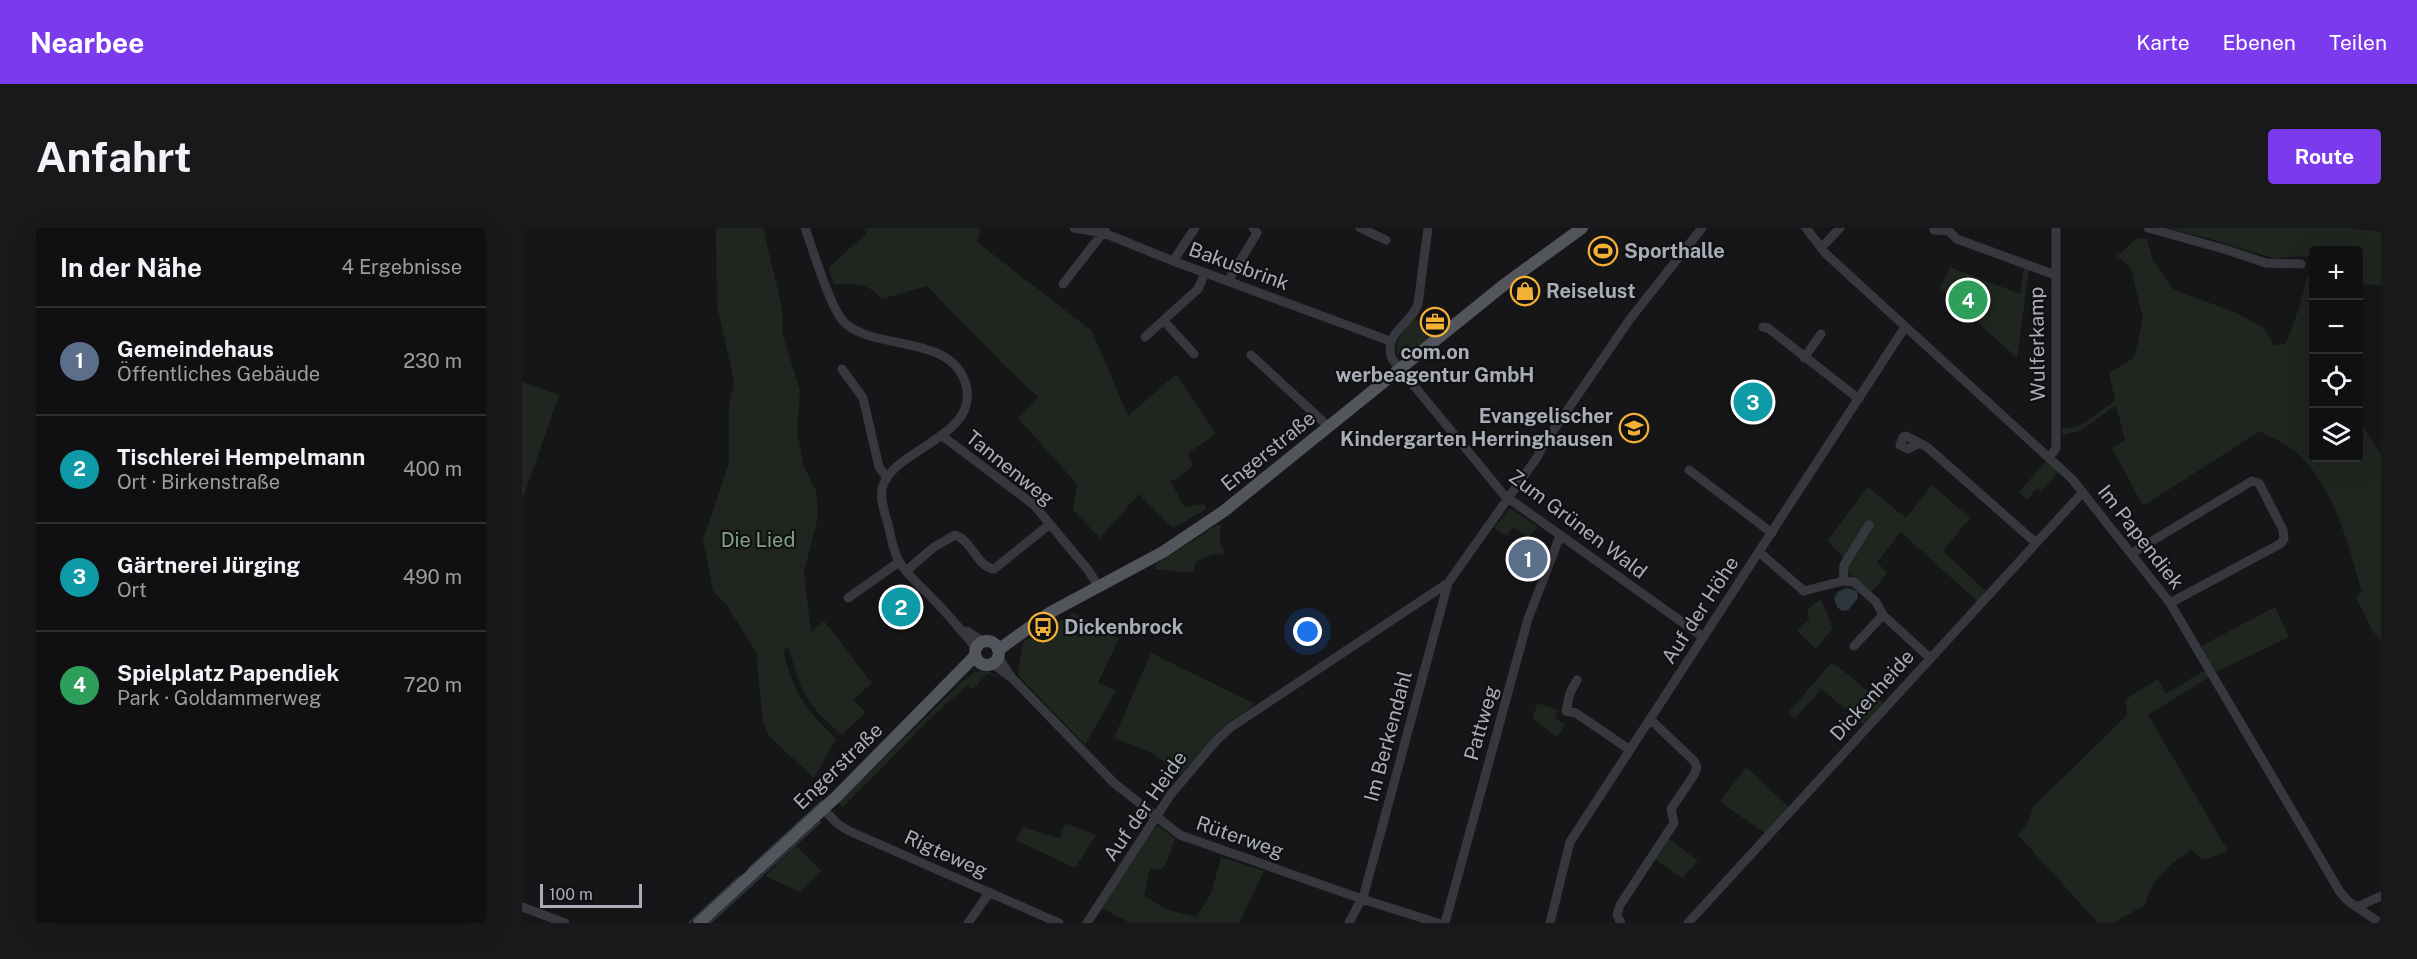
<!DOCTYPE html>
<html lang="de">
<meta charset="utf-8">
<style>
body{margin:0;font-family:"Public Sans",sans-serif;background:#19191b;color:#f1f3f6}
.controls{position:absolute;right:18px;top:18px;display:grid;overflow:hidden;border-radius:6px;box-shadow:0 6px 24px #0002}
.controls button{width:54px;height:54px;display:grid;place-items:center;padding:0;border:0;border-bottom:2px solid #303032;background:#101012;color:#f1f3f6;font:30px sans-serif}
.scale{position:absolute;left:18px;bottom:15px;width:102px;box-sizing:border-box;padding-left:6px;border:3px solid #a8adb8;border-top:0;font-size:16px;line-height:21px;white-space:nowrap;color:#a8adb8;-webkit-text-stroke:4px #111113;paint-order:stroke}
.you{position:absolute;left:786px;top:404px;width:21px;height:21px;margin:-15px;border:4px solid #fff;border-radius:50%;background:#1a73e8;box-shadow:0 0 0 9px #1a73e833}
.badge{display:grid;place-items:center;width:39px;height:39px;border-radius:50%;background:#7c3aed;color:#fff;font-size:20px;font-weight:700}
.pin{position:absolute;translate:-50% -50%;border:3px solid #fff;box-shadow:0 2px 6px #0006}
.list{margin:0;padding:0;list-style:none}
h2{display:flex;justify-content:space-between;align-items:center;height:78px;margin:0;padding:0 24px;font-size:26px}
h2 small{font-size:20px;font-weight:400;color:#9c9d9f}
.list li{display:grid;grid-template-columns:39px 1fr auto;gap:18px;align-items:center;box-sizing:border-box;height:108px;padding:0 24px;border-top:2px solid #303032}
.list b{display:block;font-size:22px;white-space:nowrap}
.list p{margin:0;font-size:20px;white-space:nowrap;color:#9c9d9f}
.list em{font-size:20px;font-style:normal;color:#9c9d9f}
.icon{flex:none;width:33px;height:33px;fill:none;stroke:currentColor;stroke-width:2;stroke-linecap:round;stroke-linejoin:round}
.map{position:relative;flex:none;width:1859px;height:695px;overflow:hidden;border-radius:6px}
header{display:flex;align-items:center;gap:36px;box-sizing:border-box;height:84px;padding:0 30px;background:#7c3aed;color:#fff}
header strong{font-size:28px}
nav{display:flex;gap:33px;margin-inline-start:auto;font-size:21px}
.intro{display:flex;align-items:center;justify-content:space-between;box-sizing:border-box;height:144px;padding:0 36px}
h1{margin:0;font-size:42px}
.button{padding:15px 27px;border-radius:6px;background:#7c3aed;color:#fff;font-size:21px;font-weight:700}
main{display:flex;gap:36px;padding:0 36px}
aside{flex:1;background:#101012;border-radius:6px;box-shadow:0 6px 24px #0002}
.map>svg:first-child{display:block}
</style>
<header>
<strong>Nearbee</strong>
<nav><a>Karte</a><a>Ebenen</a><a>Teilen</a></nav>
</header>
<div class="intro"><h1>Anfahrt</h1><a class="button">Route</a></div>
<main>
<aside>
<h2>In der Nähe<small>4 Ergebnisse</small></h2>
<ul class="list">
<li><span class="badge" style="background:#5c6f8a">1</span><div><b>Gemeindehaus</b><p>Öffentliches Gebäude</p></div><em>230 m</em></li>
<li><span class="badge" style="background:#0f9aa8">2</span><div><b>Tischlerei Hempelmann</b><p>Ort · Birkenstraße</p></div><em>400 m</em></li>
<li><span class="badge" style="background:#0f9aa8">3</span><div><b>Gärtnerei Jürging</b><p>Ort</p></div><em>490 m</em></li>
<li><span class="badge" style="background:#2e9e5b">4</span><div><b>Spielplatz Papendiek</b><p>Park · Goldammerweg</p></div><em>720 m</em></li>
</ul>
</aside>
<div class="map">
<svg width="1859" height="695" viewBox="0 0 1859 695">
<rect width="100%" height="100%" fill="#161618"/>
<!-- green -->
<path fill="#1e261f" d="M194,0H241L260,80L261,107L278,163L275,203L282,239L294,263L296,289L282,344L289,404L302,393L350,455L331,472L344,484L320,507C283,474 279,466 267,419L261,422C272,467 282,479 314,511L292,550L247,508L241,493L234,424L204,376L191,363L181,312L207,235V179L212,154L195,77Z
M341,0H459L455,14L570,103L606,188L654,146L694,206L666,225L671,238L649,254L662,279L682,276L684,281L651,300L617,266L578,310L551,282L555,256L496,190L516,169L481,136L405,58L359,71C347,54 331,56 312,56L306,40L345,5Z
M1645,0H1829L1859,4V57L1837,56L1836,22H1792V230H1836L1837,192L1859,227V413L1850,402L1834,369L1840,364C1826,317 1814,262 1777,227C1767,217 1750,210 1738,203L1621,278L1590,220L1603,212L1594,177L1558,203L1541,207L1540,201L1557,198L1593,173L1587,145L1612,130L1621,91L1609,40L1595,28L1615,10L1625,11L1630,31L1652,62L1715,85L1742,100L1752,117L1764,116L1778,77L1785,49L1790,46L1788,28L1751,30L1685,10Z
M1428,39L1498,66L1502,39L1507,41L1495,130L1418,60Z
M893,90L909,108L892,121L878,127L875,125C873,110 884,101 893,90Z
M0,154L37,167L0,273Z
M1524,233L1536,244L1519,264L1515,260L1505,272L1497,264Z
M1410,257L1448,290L1421,323L1465,364L1456,374L1379,304L1355,334L1365,345L1349,365L1326,344L1323,331L1305,313L1346,259L1384,290Z
M988,280L1016,299L1006,309L991,299L984,308L972,300Z
M695,297H700C695,307 699,316 703,326L690,327L674,333L671,345L633,341V337Z
M1299,371L1311,400L1294,421L1275,403L1287,392L1285,382Z
M1753,379L1767,409L1694,444L1679,418Z
M552,385L597,410L576,455L594,463L563,517L496,447L501,414Z
M629,425L733,476L702,498L658,547L631,525L592,510Z
M1310,434L1363,477L1344,498L1299,461L1273,491L1266,485Z
M1683,442L1687,449L1626,487L1706,623L1680,632L1669,621C1646,639 1631,648 1623,677L1591,695H1576L1496,607L1504,599L1512,578L1605,487L1604,471L1636,451L1644,466Z
M465,443L484,452L465,446L451,461L444,458L410,489L321,579L316,574L440,454L452,444Z
M1015,475L1037,482L1033,490L1043,497L1035,509L1011,491Z
M1224,539L1269,581L1246,607L1198,574Z
M543,595L574,607L553,640L494,612L501,599L538,611Z
M638,599L653,611L644,636L638,642L628,641L622,668L644,681L674,689L689,666L699,629L742,643L717,695H608L579,680L633,600Z
M1146,610L1176,633L1160,650L1132,631Z
M274,618L299,643L278,664L243,648Z"/>
<!-- water -->
<path fill="#2c353c" d="M1325,360L1335,363L1336,370L1326,382L1320,383L1315,379L1312,370L1317,363Z"/>
<g fill="none" stroke-linecap="round" stroke-linejoin="round">
<!-- stream -->
<path stroke="#2c353c" stroke-width="2" d="M227,640L300,573
M167,695L218,648
M188,695L298,594"/>
<!-- minor -->
<path stroke="#37383d" stroke-width="9" d="M283,0C291,21 309,84 324,96C356,123 430,106 444,157C458,210 368,221 360,261C358,273 363,285 366,296C369,309 371,324 378,335C386,348 399,358 409,369C425,385 439,402 454,420
M552,0L582,5L651,33L868,113
M838,0L864,12
M906,0L896,76C889,97 860,105 870,131L982,267L1181,409
M1284,0L1304,26L1550,251L1648,375L1818,664L1826,673L1858,695
M1626,0L1705,22L1744,35L1779,36
M1412,2L1427,3L1435,11L1533,47
M1299,20L1318,0
M651,33L673,0
M706,53L735,5L731,0
M541,56L583,2
M642,93L672,126
M1241,99L1246,100L1337,171
M623,109L676,61L683,45
M729,127L807,199
M1282,130L1299,106
M320,141L341,170L357,239L365,250
M419,207L512,277L566,342L577,359
M1396,216L1386,221L1378,217L1381,209L1384,208L1405,219L1513,314
M1527,230L1534,220V0
M1167,242L1250,305
M1237,324L1282,363L1321,353L1332,354L1354,374L1361,387L1408,430
M1610,325L1730,253L1737,255L1761,302L1762,311L1758,316L1648,375
M384,343L412,319L433,307C450,312 455,339 472,341L528,296
M1321,353L1322,337L1347,297
M326,370L377,334
M445,403L460,413
M1332,418L1361,387
M476,429L490,450L592,555L658,607L840,671L916,695
M470,435L488,449
M1055,452L1048,465L1044,483L1054,485L1108,522
M301,581L316,596L327,603L537,695
M0,679L43,695
M1835,679L1859,668
M446,695L467,665
M565,695L649,566L694,513L709,499L926,355L1016,228L1020,219L1108,91L1180,0
M827,695L842,666L926,355
M923,695L1006,391L1038,308
M1028,695L1048,614L1383,99
M1099,695L1095,687L1098,677L1152,595L1149,581L1172,547L1175,539L1172,533L1128,491
M1166,695L1561,264"/>
<!-- major -->
<path stroke="#53555c" stroke-width="12" d="M453 425a12 12 0 1 1 24 0a12 12 0 1 1-24 0Z
M476,422L529,384L641,324L702,283L983,56L1060,0
M177,695L314,569L453,428"/>
</g>
<!-- icons -->
<defs>
<g id="stadium-ring" transform="scale(1.5)"><circle r="9.5" fill="#111113" stroke="#f2b134" stroke-width="1.5"/><path d="M0-5a6.5 5 0 1 0 0 10a6.5 5 0 1 0 0-10ZM-3.5-1.8h7v3.6h-7Z" fill="#f2b134"/></g>
<g id="shop-ring" transform="scale(1.5)"><circle r="9.5" fill="#111113" stroke="#f2b134" stroke-width="1.5"/><path d="M-5-2.5h2.3a2.7 3.5 0 0 1 5.4 0H5L5.5 6h-11ZM-1.5-2.5h3a1.5 2.3 0 0 0-3 0Z" fill="#f2b134"/></g>
<g id="office-ring" transform="scale(1.5)"><circle r="9.5" fill="#111113" stroke="#f2b134" stroke-width="1.5"/><path d="M-6-3h4V-5.5h4V-3h4V5H-6ZM-1-4.5V-3h2v-1.5ZM-6 0V1H6V0Z" fill="#f2b134"/></g>
<g id="school-ring" transform="scale(1.5)"><circle r="9.5" fill="#111113" stroke="#f2b134" stroke-width="1.5"/><path d="M0-5L7-2L0 1L-7-2ZM-4 1L0 2.5L4 1V4Q0 6-4 4Z" fill="#f2b134"/></g>
<g id="bus-ring" transform="scale(1.5)"><circle r="9.5" fill="#111113" stroke="#f2b134" stroke-width="1.5"/><path d="M-5-6H5V4H4V6H2V4H-2V6H-4V4H-5ZM-3.5-4V0h7V-4ZM-3.5 1.2v1.5H-2V1.2ZM2 1.2v1.5H3.5V1.2Z" fill="#f2b134"/></g>
</defs>
<g fill-rule="evenodd">
<use href="#stadium-ring" x="1081" y="23"/>
<use href="#shop-ring" x="1003" y="63"/>
<use href="#office-ring" x="913" y="94"/>
<use href="#school-ring" x="1112" y="200"/>
<use href="#bus-ring" x="521" y="399"/>
</g>
<g text-anchor="middle" stroke-width="4.5" stroke-linejoin="round" paint-order="stroke">
<!-- poi labels -->
<g font-size="20" font-weight="bold" fill="#a8adb8" stroke="#111113" text-anchor="start">
<text x="1102" y="30">Sporthalle</text>
<text x="1024" y="70">Reiselust</text>
<text x="913" y="131" text-anchor="middle">com.on<tspan x="913" dy="23">werbeagentur GmbH</tspan></text>
<text x="1091" y="195" text-anchor="end">Evangelischer<tspan x="1091" dy="23">Kindergarten Herringhausen</tspan></text>
<text x="542" y="406">Dickenbrock</text>
</g>
<!-- street labels -->
<g font-size="20" fill="#a8adb8" stroke="#111113">
<text transform="translate(717 38) rotate(20)" y="7">Bakusbrink</text>
<text transform="translate(1515 116) rotate(-91)" y="7">Wulferkamp</text>
<text transform="translate(746 223) rotate(-39)" y="7">Engerstraße</text>
<text transform="translate(488 240) rotate(39)" y="7">Tannenweg</text>
<text transform="translate(1056 296) rotate(37)" y="7">Zum Grünen Wald</text>
<text transform="translate(1619 309) rotate(52)" y="7">Im Papendiek</text>
<text transform="translate(1178 382) rotate(-57)" y="7">Auf der Höhe</text>
<text transform="translate(1350 467) rotate(-48)" y="7">Dickenheide</text>
<text transform="translate(959 495) rotate(-74)" y="7">Pattweg</text>
<text transform="translate(866 508) rotate(-75)" y="7">Im Berkendahl</text>
<text transform="translate(316 538) rotate(-44)" y="7">Engerstraße</text>
<text transform="translate(623 578) rotate(-55)" y="7">Auf der Heide</text>
<text transform="translate(718 609) rotate(19)" y="7">Rüterweg</text>
<text transform="translate(424 626) rotate(24)" y="7">Rigteweg</text>
</g>
<!-- park labels -->
<g font-size="20" fill="#7fa381" stroke="#111113">
<text x="236" y="319">Die Lied</text>
</g>
</g>
</svg>
<div class="controls">
<button>+</button>
<button>−</button>
<button><svg class="icon" aria-label="locate" viewBox="0 0 24 24"><circle cx="12" cy="12" r="6"/><path d="M12 2v4M12 18v4M2 12h4M18 12h4"/></svg></button>
<button><svg class="icon" aria-label="layers" viewBox="0 0 24 24"><path d="M12 4l9 5-9 5-9-5zM3 14l9 5 9-5"/></svg></button>
</div>
<div class="scale">100 m</div>
<div class="you"></div>
<div class="pin badge" style="left:1006px;top:331px;background:#5c6f8a">1</div>
<div class="pin badge" style="left:379px;top:379px;background:#0f9aa8">2</div>
<div class="pin badge" style="left:1231px;top:174px;background:#0f9aa8">3</div>
<div class="pin badge" style="left:1446px;top:72px;background:#2e9e5b">4</div>
</div>
</main>
